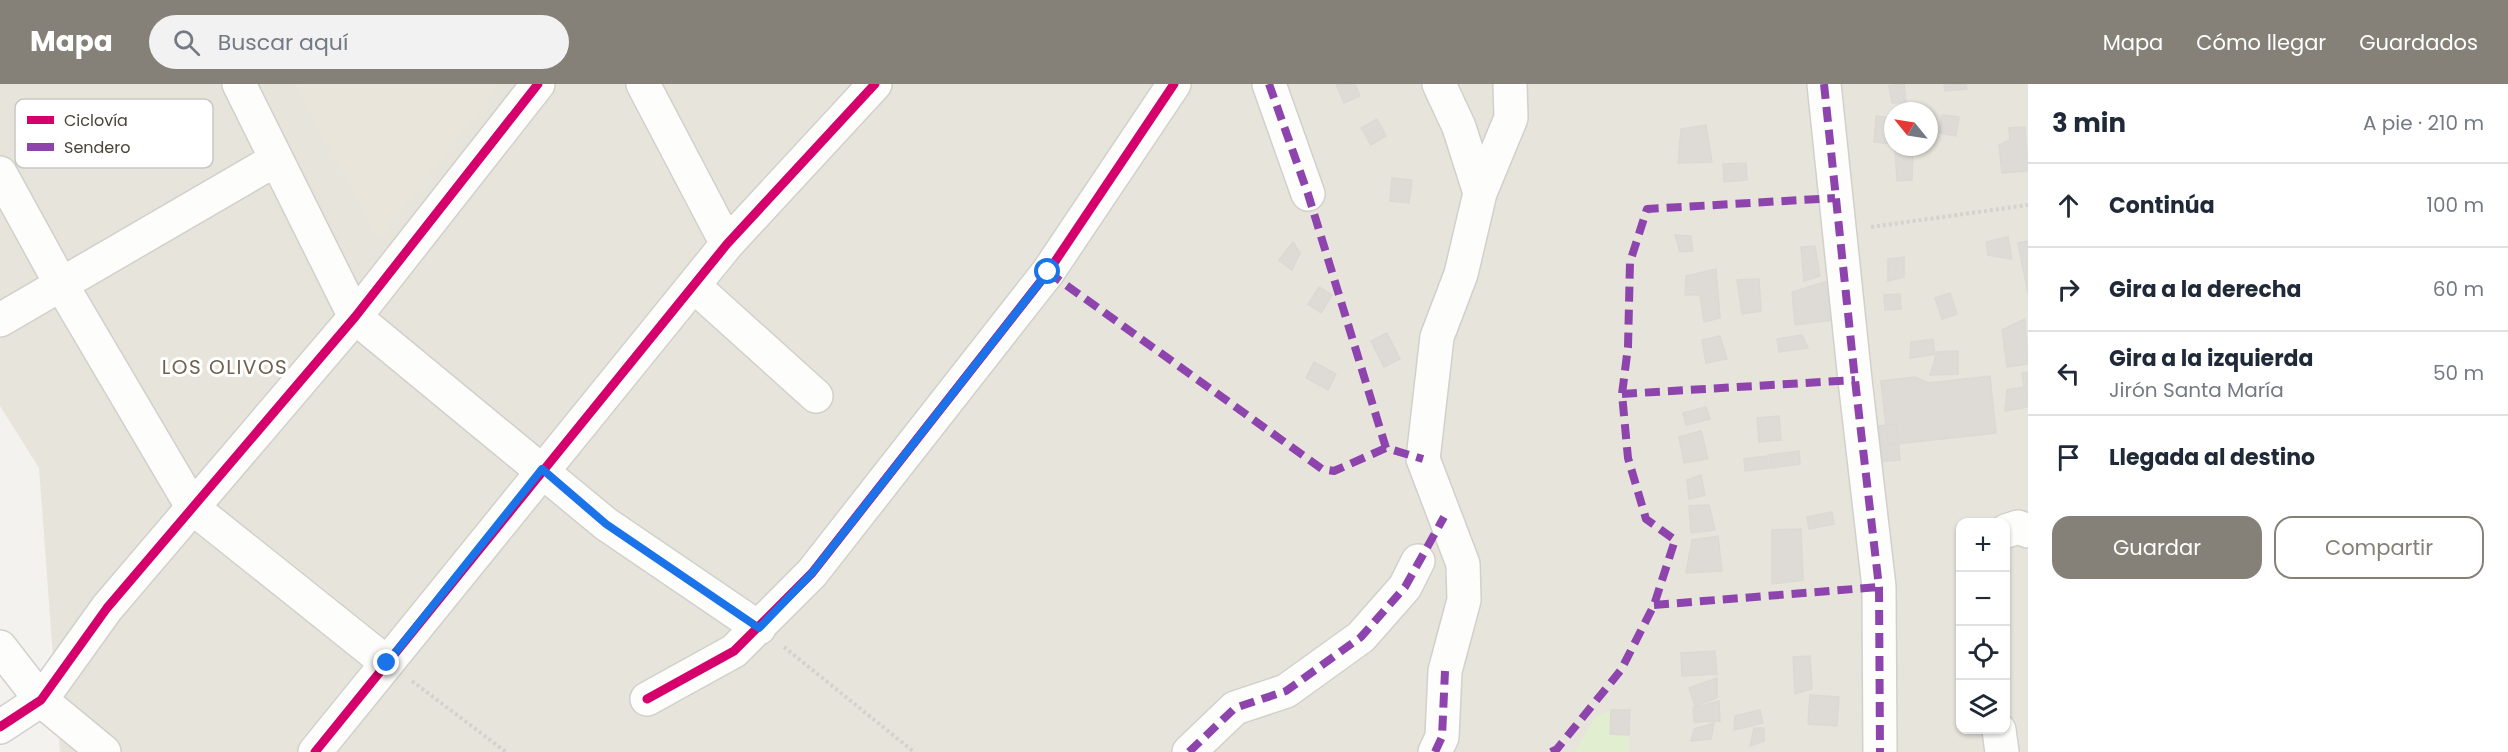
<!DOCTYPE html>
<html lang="es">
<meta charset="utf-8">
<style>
body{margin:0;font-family:Poppins,sans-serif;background:#f2f2f3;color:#1f2937}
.controls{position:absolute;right:18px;bottom:18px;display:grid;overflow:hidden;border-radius:12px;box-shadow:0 2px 4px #0004}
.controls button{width:54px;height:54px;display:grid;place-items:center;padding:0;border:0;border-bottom:2px solid #e0e1e3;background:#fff;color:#1f2937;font:30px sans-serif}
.compass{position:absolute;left:1884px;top:18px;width:54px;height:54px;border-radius:50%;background:#fff;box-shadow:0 2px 4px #0004;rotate:300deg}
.stop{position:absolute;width:18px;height:18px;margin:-14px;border:4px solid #1a73e8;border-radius:50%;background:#fff}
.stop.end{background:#1a73e8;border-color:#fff;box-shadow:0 2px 6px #0008}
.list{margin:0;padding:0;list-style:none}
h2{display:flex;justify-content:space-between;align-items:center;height:78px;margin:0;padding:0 24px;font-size:26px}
h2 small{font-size:20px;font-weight:400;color:#747a83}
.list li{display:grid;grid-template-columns:39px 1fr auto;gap:18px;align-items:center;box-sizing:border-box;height:84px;padding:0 24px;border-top:2px solid #e0e1e3}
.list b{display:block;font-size:22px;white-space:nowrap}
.list p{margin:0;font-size:20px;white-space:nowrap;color:#747a83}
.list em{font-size:20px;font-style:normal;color:#747a83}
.actions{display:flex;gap:12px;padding:18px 24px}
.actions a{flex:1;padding:14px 0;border:2px solid #868178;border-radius:18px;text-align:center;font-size:21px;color:#868178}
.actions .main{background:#868178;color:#fff}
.icon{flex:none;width:33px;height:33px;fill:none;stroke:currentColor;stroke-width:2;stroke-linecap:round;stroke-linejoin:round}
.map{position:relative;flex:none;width:2028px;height:668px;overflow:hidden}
header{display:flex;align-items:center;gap:36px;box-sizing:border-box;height:84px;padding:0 30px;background:#868178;color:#fff}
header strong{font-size:28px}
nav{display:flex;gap:33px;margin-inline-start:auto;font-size:21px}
.search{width:420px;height:54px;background:#f2f2f3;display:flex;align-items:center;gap:15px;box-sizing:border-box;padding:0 21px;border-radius:33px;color:#747a83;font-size:22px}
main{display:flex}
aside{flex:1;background:#fff}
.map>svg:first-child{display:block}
</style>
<header>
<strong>Mapa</strong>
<div class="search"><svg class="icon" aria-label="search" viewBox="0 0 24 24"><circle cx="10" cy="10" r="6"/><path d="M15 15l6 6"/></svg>Buscar aquí</div>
<nav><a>Mapa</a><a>Cómo llegar</a><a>Guardados</a></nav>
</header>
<main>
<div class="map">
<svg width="2028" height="668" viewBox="0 0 2028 668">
<rect width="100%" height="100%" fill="#f4f2ee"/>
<!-- residential -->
<path fill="#e7e4dc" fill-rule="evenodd" d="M0,0H2028V668H60L39,384L0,322ZM1893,27H1929V63H1893ZM1960,438H2006V646H1960Z"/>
<!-- education -->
<path fill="#eae5da" d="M295,0H500L379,154Z"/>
<!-- green -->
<path fill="#e1eecf" d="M1611,626L1610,650L1629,651V668H1574L1596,632Z"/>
<!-- building -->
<path fill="#dedbd6" stroke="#dcd9d4" stroke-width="1.5" d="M1336,0H1355L1360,12L1344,19Z
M1904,0L1906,18L1892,19L1889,2Z
M1944,0H1966L1967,5L1945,7Z
M1942,31L1959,33L1956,52L1939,49Z
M1876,32L1893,34L1891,60L1874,58Z
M1377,35L1386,52L1371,61L1361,44Z
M1706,41L1712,78L1678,79L1681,45Z
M2025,43L2028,87L2002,89L1999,61L2010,56L2009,44Z
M1913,64L1912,96L1897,97L1895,65Z
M1746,79L1747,96L1724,98L1723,80Z
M1392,94L1412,96L1409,119L1390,117Z
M1675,151L1691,152L1693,167L1680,168Z
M2008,153L2012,175L1988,171L1986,158Z
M2028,157V210L2018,159Z
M1293,158L1300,169L1292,186L1279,176Z
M1815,162L1820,192L1804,197L1801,163Z
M1904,173V193L1888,197V175Z
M1716,185L1720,234L1704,238L1700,211H1685L1686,192Z
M1759,195L1761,227L1742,230L1737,196Z
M1831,196L1833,236L1795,241L1792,208Z
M1319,203L1332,211L1321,229L1308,220Z
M1950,209L1957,230L1942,235L1935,214Z
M1900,210L1901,225L1885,226L1884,211Z
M2025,235L2028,280L2007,283L2002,246Z
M1387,249L1400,275L1384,283L1371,257Z
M1802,251L1808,264L1779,268L1777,255Z
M1720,252L1727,275L1706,279L1702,256Z
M1933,255L1935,270L1910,274L1911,258Z
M1958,267V290L1930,291L1937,268Z
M1314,278L1336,290L1328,306L1306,294Z
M2028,288V323L2005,327L2007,306L2024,303L2022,289Z
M1990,292L1996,349L1888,361L1881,297L1915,293L1929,299Z
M1706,323L1710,335L1686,341L1683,329Z
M1779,332L1781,356L1759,358L1757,334Z
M1897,340L1900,376L1872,378L1869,343Z
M1701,347L1708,375L1684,379L1679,353Z
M1799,367L1800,380L1771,384L1769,371Z
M1767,372L1769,384L1745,387L1744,375Z
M1701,391L1705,411L1689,415L1687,396Z
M1709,421L1715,446L1691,449L1689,422Z
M1832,428L1834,440L1809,445L1807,433Z
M1801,445L1803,496L1772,500V446Z
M1718,452L1722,487L1686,489L1692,456Z
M1715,567L1717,590L1682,592L1681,569Z
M1810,572L1812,605L1795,610L1793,573Z
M1717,594V614L1695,622L1689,604Z
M1810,611L1839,613L1837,642L1808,640Z
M1719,617L1720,637L1694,638L1693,624Z
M1611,626H1630L1629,651L1610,650Z
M1760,626L1763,639L1734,646L1735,632Z
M1714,639L1711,655L1691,657L1694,645Z
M1754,644H1764V657L1750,662Z"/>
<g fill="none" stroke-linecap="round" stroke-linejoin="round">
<!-- street casing -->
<g stroke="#d2d0cb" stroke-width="36">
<path id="street" d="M239,0L355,233L606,440L759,544
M643,0L727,160
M1269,0L1308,110
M1824,0L1855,296L1879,503L1880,668
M0,89L61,200L193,424L387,579
M1480,109L1511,34L1510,0
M694,202L816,312
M0,236L275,76
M2006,447L2018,443L2028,447
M0,563L41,616L104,668
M647,615L734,567L812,489L1048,188L1174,0
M0,643L41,616L107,524L355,233L538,0
M1999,646L2002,668
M315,668L727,160L875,0
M1189,668L1235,624L1286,607L1361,553L1405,503L1418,477
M1435,668L1442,653L1445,587L1464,516L1463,480L1423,375L1437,253L1461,190L1480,109L1459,43L1439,0"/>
</g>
<!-- path -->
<path stroke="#d3d2cc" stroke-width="4" stroke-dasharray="3 3" stroke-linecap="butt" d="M1871,143L2028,121
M784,563L914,668
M412,597L506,668"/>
<!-- street -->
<use href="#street" stroke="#fdfdfc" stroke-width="33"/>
<!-- quiet -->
<path stroke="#8e44ad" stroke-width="8" stroke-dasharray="15 8" stroke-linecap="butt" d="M1269,0L1308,110L1386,364L1423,375
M1824,0L1855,296L1879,503L1880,668
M1048,188L1322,385L1334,387L1386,364
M1622,310L1855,296
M1654,521L1879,503
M1189,668L1235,624L1286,607L1361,553L1405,503L1444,433
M1435,668L1442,653L1445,587
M1551,668L1557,665L1621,586L1654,521L1675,456L1646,435L1628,374L1622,310L1628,263L1630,178L1647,125L1835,114"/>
<!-- cycleway casing -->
<g stroke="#fff" stroke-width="13">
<path id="cycleway" d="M647,615L734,567L812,489L1048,188L1174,0
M0,643L41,616L107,524L355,233L538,0
M315,668L727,160L875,0"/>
</g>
<!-- cycleway -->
<use href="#cycleway" stroke="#d6006c" stroke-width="9"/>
</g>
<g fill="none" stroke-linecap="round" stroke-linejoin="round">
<!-- route -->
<path stroke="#1a73e8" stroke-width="8" d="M387,579L542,385L606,440L759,544L812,489L1048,188"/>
</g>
<g text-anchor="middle" stroke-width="6" stroke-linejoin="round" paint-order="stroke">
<!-- neighbourhood labels -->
<g font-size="20" letter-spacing="1.5" fill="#6e6250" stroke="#fff">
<text x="225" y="290">LOS OLIVOS</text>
</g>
</g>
<!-- legend -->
<rect x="15" y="15" width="198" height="69" rx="9" fill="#fff" stroke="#c9c7c4" stroke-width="1.5"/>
<rect x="27" y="32" width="27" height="8" fill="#d6006c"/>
<rect x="27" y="59" width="27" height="8" fill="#8e44ad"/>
<g font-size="16" fill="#4b4439">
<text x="64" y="42">Ciclovía</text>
<text x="64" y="69">Sendero</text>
</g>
</svg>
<div class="controls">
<button>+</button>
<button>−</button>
<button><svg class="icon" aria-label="locate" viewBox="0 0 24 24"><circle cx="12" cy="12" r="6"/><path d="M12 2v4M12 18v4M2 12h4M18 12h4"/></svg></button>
<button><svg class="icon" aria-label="layers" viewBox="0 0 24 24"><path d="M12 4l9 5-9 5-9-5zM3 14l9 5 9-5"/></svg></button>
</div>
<svg class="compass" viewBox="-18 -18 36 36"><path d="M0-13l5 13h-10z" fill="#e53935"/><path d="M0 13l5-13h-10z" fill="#747a83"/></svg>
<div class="stop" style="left:1048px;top:188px"></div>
<div class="stop end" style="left:387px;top:579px"></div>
</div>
<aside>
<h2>3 min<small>A pie · 210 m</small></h2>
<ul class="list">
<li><svg class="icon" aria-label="ahead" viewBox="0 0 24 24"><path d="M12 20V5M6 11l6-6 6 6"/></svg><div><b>Continúa</b></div><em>100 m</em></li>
<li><svg class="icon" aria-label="right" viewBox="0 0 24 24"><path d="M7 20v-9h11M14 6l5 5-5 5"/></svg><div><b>Gira a la derecha</b></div><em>60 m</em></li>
<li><svg class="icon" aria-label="left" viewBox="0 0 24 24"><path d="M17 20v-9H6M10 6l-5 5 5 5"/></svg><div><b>Gira a la izquierda</b><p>Jirón Santa María</p></div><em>50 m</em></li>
<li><svg class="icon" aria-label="arrive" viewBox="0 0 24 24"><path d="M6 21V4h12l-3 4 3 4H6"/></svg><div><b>Llegada al destino</b></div></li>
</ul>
<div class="actions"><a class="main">Guardar</a><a>Compartir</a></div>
</aside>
</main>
